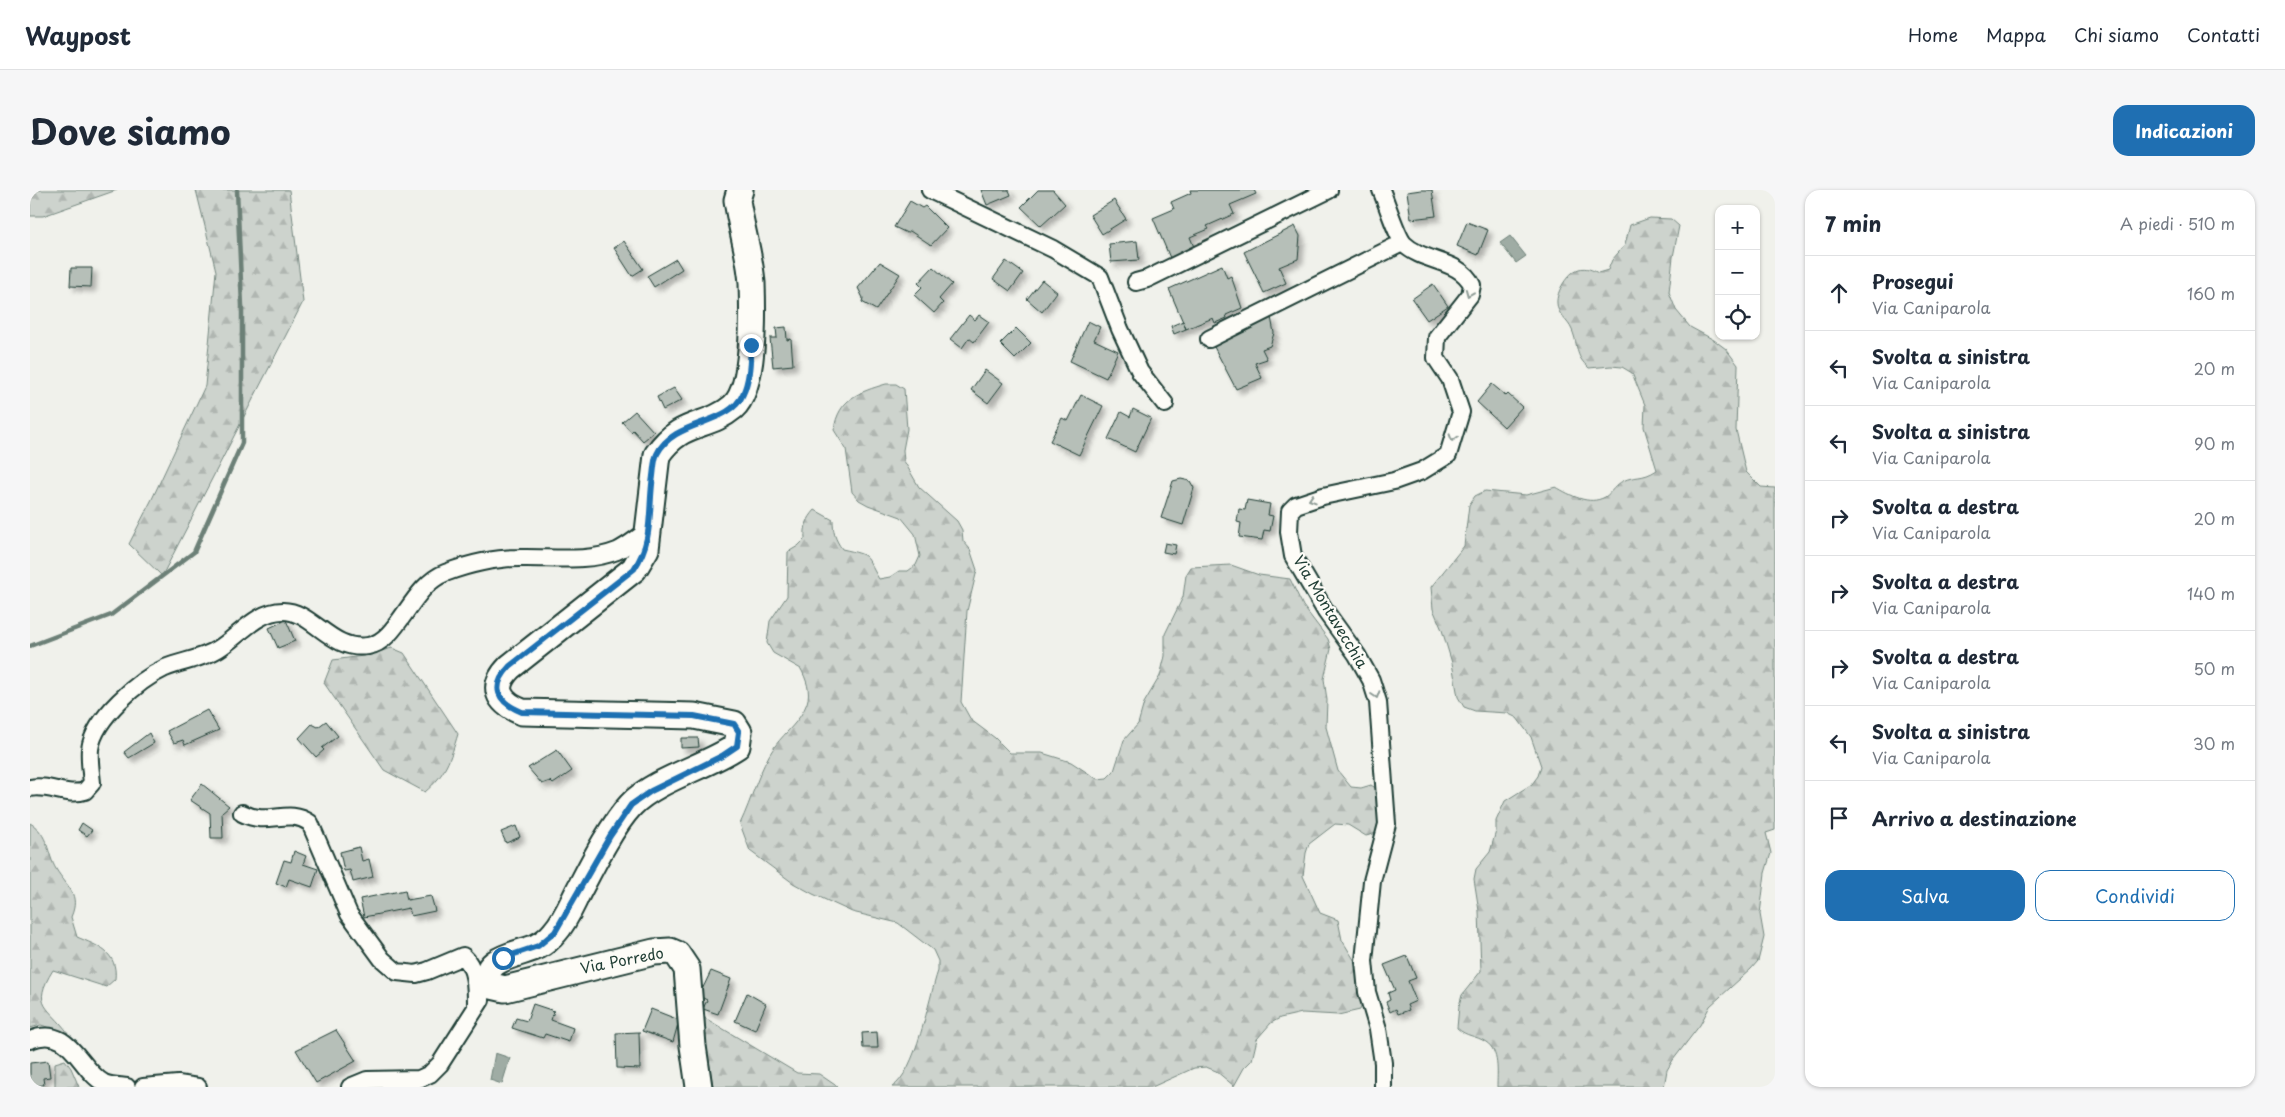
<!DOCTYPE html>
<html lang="it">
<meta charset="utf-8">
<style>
body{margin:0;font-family:"Playpen Sans",sans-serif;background:#f6f6f7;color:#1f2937}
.controls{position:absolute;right:15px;top:15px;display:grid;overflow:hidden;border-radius:10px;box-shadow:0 1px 4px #0004}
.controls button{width:45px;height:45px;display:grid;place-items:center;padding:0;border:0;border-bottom:1px solid #e0e1e3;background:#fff;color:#1f2937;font:25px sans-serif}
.stop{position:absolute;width:15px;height:15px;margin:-11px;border:4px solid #1f6fb2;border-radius:50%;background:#fff}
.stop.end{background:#1f6fb2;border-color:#fff;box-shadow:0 1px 5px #0008}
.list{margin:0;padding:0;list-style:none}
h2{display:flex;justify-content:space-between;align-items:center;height:65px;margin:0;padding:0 20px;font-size:21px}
h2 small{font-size:16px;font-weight:400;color:#747a83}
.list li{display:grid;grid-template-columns:32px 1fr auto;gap:15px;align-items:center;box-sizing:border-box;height:75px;padding:0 20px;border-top:1px solid #e0e1e3}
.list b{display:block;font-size:19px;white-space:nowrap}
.list p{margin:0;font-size:16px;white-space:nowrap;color:#747a83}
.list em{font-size:16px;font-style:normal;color:#747a83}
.actions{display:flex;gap:10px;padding:15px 20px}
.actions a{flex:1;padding:11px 0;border:1px solid #1f6fb2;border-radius:15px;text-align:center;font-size:18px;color:#1f6fb2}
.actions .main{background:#1f6fb2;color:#fff}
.icon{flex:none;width:28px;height:28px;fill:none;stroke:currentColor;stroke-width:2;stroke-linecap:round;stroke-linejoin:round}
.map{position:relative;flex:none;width:1745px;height:897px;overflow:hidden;border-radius:15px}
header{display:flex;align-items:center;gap:30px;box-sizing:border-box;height:70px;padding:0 25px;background:#fff;border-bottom:1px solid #e0e1e3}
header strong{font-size:24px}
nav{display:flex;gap:28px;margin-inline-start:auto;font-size:18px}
.intro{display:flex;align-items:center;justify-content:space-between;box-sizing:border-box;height:120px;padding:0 30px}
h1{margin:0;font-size:35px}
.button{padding:12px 22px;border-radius:15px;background:#1f6fb2;color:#fff;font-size:18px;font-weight:700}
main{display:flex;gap:30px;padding:0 30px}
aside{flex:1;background:#fff;border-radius:15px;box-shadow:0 1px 4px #0004}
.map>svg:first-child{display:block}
</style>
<header>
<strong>Waypost</strong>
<nav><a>Home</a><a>Mappa</a><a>Chi siamo</a><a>Contatti</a></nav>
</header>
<div class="intro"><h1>Dove siamo</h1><a class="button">Indicazioni</a></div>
<main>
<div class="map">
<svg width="1745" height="897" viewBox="0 0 1745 897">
<defs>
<pattern id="forest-firs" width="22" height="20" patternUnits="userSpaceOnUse" patternTransform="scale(1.25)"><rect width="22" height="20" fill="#cdd3cd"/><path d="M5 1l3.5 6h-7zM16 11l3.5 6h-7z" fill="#b0b6b1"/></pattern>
<filter id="shadow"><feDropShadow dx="4.5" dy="4.5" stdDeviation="2.5" flood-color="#0004"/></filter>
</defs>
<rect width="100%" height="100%" fill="#f0f1eb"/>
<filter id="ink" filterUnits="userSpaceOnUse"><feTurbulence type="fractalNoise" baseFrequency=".02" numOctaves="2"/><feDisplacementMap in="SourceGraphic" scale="10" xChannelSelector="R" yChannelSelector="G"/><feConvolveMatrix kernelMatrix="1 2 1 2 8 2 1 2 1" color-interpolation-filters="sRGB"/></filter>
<g filter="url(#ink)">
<!-- forest -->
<path fill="url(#forest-firs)" stroke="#768880" d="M0,0H87L13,26H0Z
M166,0H259L273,112L132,386L99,354L122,309L175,196L186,81Z
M1620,28L1641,29L1649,36L1643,67L1639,102L1646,120L1660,137L1684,150L1696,159L1708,175L1706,240L1716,282L1731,297L1745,298V640L1736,643L1741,663L1735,683L1730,724L1734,747L1728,771L1721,779L1680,816L1670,835L1643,870L1637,880L1634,897H1467C1467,883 1470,861 1456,852C1445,845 1437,847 1427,838L1429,816L1432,805L1451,781L1449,721L1444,689L1446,679L1460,662L1466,641V631L1475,611L1502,594L1508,586L1511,576L1501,547L1487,528L1477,523L1445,521L1434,517L1428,507L1422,473L1412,440L1403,419L1401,397L1434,356L1439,315L1445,306L1455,301L1496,305L1526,297C1540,305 1559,316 1575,307C1581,303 1586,294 1593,291C1605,285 1612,290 1627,280L1614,237L1615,215L1602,183L1592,177L1581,176L1559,178C1544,165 1549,157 1542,140C1538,130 1527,125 1527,113C1526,102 1538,82 1549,79C1556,77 1563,80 1568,83L1578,80L1582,70L1595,55L1600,35Z
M856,194H866L874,199L877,239L873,260L874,271L889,297L927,331L932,340L933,351L940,359L947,380L937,421L931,512L941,530L965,548L980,563H1012L1041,572L1067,589L1077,588L1084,581L1094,550L1108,534L1114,513L1130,486L1135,466V444L1153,407L1156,385L1161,377L1201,375L1229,385L1260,389L1273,416L1298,449L1301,459L1294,489L1297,510L1296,537L1308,581L1321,597L1331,598L1341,595L1350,601V632L1347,643L1336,646L1318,635L1305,634L1279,654L1276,663L1273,686L1290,723L1308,730L1312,750L1329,778L1333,809L1330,820L1308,825L1272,823L1250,828L1241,833L1227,849L1222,870L1214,878L1204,896L1186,881L1176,877L1164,878L1122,897H862C886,883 899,807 908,781V771L903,760L868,733L822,722L783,704L763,693L720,661L710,634C722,609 729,579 745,556C756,541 770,532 777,513C781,501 776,489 771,479L743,463L737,453L740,431L757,406L758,362L768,356L775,349C774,336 777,329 785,320L803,330C803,342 805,349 812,359C843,366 834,364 849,389L860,387L869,381H878L886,375L890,366L885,344L871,327L838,315L829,310L822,302L816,259L804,240C808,209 829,202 856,194Z
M362,458L374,463L428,544C420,570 416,584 395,602L354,580L294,493L303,470L333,466Z
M0,633C19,644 17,664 26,679C37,697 51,704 41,727L47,747C68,756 88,762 85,789L76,797L23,780C0,817 19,816 38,843L11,835L0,838Z
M675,828L767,883L789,884L808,897H683L674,839Z
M35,870L41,878L49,897H25V873Z"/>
<!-- water -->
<path fill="#9faca4" stroke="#6c8077" d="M1480,46L1496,66L1486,73L1470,53Z
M465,863L480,868L472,894L460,890Z"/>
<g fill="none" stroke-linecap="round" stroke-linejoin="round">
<!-- stream -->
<path stroke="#6c8077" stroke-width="4.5" d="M0,456L81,425L164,362L212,253V116L207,0"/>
</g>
<!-- building -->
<path fill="#b6bfb8" stroke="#1f3d34" filter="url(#shadow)" d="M951,0H979L981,5L957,15Z
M1008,0H1023L1035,14L1011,36L991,17Z
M1160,0H1224L1226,4L1200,15L1204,24L1177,36L1179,39L1160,47L1164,57L1140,68L1123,28L1144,19L1141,12L1161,3Z
M1391,0H1402L1406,26L1381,29L1377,2Z
M1084,10L1096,29L1072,44L1060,25Z
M880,11L892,18L895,16L917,38L901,55L880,41L877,43L864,37Z
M1437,32L1458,40L1448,65L1427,56Z
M1265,36L1270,46L1268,69L1249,77L1256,93L1234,103L1214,62Z
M594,51L613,79L602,86L584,58Z
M1107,51L1109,70L1081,72L1079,54Z
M646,69L652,79L624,97L617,86Z
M976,71L993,83L980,101L963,89Z
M850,72L870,84L846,120L832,112L833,108L828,98Z
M1192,75L1197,88L1201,86L1212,118L1196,125L1197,128L1185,133L1183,128L1156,139L1139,99Z
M903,77L922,94L909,109L913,113L904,123L884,105L892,97L888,93Z
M41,78H62L61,97L40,96Z
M1012,90L1027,102L1012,122L997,109Z
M1403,94L1418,116L1397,130L1382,109Z
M939,125L945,130L949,125L959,132L944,152L939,148L932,158L920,149Z
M1241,127L1244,143L1240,156L1232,159L1237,169L1225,173L1232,188L1206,199L1183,155Z
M1058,131L1070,137L1064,150L1088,161L1076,188L1040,171Z
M1153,131L1156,139L1144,144L1141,136Z
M756,137L757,150L761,149L763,175L743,177L740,148H747L746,138Z
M986,138L1001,153L985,169L970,154Z
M955,180L973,193L958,213L941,200Z
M1462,194L1476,206L1478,204L1492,217L1474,237L1447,212Z
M644,198L652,210L633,220L627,207Z
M1051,205L1073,216L1049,265L1020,251L1032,228L1038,231Z
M1103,219L1121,228L1105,262L1078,249L1091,222L1100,227Z
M605,221L624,242L613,251L603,240L601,242L592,232Z
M1151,289L1160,291L1164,298L1153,335L1131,328L1143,291Z
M1217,310L1240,314L1238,325L1243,326L1240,341L1234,340L1232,350L1209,347L1211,333L1207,332L1209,319L1215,320Z
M1135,353L1146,355L1144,364L1133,362Z
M256,430L265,451L248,458L239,438Z
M177,520L189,540L155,555L153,550L144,553L137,541Z
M296,531L308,546L292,558L294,560L286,567L269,548L282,534L288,537Z
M119,543L124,553L99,568L94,562Z
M651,548H668L669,557L651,558Z
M527,560L542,581L523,594L520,591L512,594L498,578Z
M172,594L199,616L192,622L193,648H181L180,623L160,610Z
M52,633L62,640L57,646L48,640Z
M486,636L490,647L476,653L471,642Z
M329,657L332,671L339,669L343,687L323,692L320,680L314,681L310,662Z
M264,661L276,666L273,674L288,679L282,697L259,689L256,697L246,693L254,670L261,672Z
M375,700L377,710L401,706L405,721L381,726L379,718L334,727L330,709Z
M1377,766L1386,788L1378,791L1386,811L1377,815L1379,820L1368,824L1366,819L1360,822L1356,812L1360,810L1358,803L1365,800L1354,775Z
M681,781L701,789L688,824L673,819L677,810L669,806Z
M717,803L736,814L725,840L705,831Z
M503,814L524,821L521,830L543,838L539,852L515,844L513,848L482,838L486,828L497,831Z
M621,819L649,830L643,852L612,841Z
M306,840L326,871L286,893L266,860Z
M609,842L610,879L587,878L586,843Z
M847,842L848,858H833L832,843Z
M18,871L20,887L13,888L14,895L0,897V873Z"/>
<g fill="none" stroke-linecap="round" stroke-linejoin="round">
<!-- minor casing -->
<g stroke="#1f3d34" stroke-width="20">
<path id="minor" d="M900,0L1023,59L1070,87L1090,139L1110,182L1135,214
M1351,0C1356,11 1367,47 1374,54C1393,73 1430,69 1442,95L1440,105L1407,147L1406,168L1420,189L1431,222L1418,265L1392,281L1364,291L1293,306L1266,315L1260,321L1259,342L1263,366L1296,422L1327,465L1341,490L1348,512L1357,634L1342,691L1334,771L1337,802L1348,839L1353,873V897
M1106,92L1117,89L1299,0
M1179,149L1372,53
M0,598C19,594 37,607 55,601L62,593C61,582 59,570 60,559C64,528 109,490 135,478C152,471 172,469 188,459C209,446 227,421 253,421C283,421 301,462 338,456C368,452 381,396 415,383C439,374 464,368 489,368C520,367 557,373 587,361C598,356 608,347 619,340
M212,623C239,637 257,617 280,633L319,724L352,769L367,782L386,784L397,781L433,766C447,778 446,801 446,818
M0,850C40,833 50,881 74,893C81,896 90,896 97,897
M113,897L148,894L168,897
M320,897L337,890L389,889L400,884L410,874L451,810"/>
</g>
<!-- primary casing -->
<g stroke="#1f3d34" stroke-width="29">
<path id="primary" d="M669,897L663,856L657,779L647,764L640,761L624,762L475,799L462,796C444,768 494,764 508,756C514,753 521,747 525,742C535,731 541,716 548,702C561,677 582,635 601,615C626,589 676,577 707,556L709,542L704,534L664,526L492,522C468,512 460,497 480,477L604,379L616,359L627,265C651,229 677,239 703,217C725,198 723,122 722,93C720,65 711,38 707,10L710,0"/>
</g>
<!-- minor -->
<use href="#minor" stroke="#fdfcf7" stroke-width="16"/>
<!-- primary -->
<use href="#primary" stroke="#fdfcf7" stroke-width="25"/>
</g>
<!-- one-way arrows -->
<defs><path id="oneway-chevron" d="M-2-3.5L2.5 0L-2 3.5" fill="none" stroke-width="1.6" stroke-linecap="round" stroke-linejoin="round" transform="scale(1.25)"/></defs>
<g stroke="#8e9c96">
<use href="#oneway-chevron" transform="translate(1439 103) rotate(112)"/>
<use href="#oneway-chevron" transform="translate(1423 248) rotate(107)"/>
<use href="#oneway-chevron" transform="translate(1282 309) rotate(162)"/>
<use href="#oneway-chevron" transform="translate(1346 505) rotate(72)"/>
</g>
</g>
<g fill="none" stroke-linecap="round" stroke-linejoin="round" filter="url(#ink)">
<!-- route -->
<path stroke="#1f6fb2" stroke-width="6" d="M473,768L508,756L525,742L580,646L601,615L621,601L692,566L707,556L709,542L704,534L664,526L492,522C467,512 460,497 480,476L604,379C624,350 618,320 623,286C624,279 624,270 627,264C644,229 700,236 713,204C720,189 720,171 721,155"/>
</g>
<g text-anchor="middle" stroke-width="4.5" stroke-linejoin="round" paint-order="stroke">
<!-- street labels -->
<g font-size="15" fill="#1f3d34" stroke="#fdfcf7">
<text transform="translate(1300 422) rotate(59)" y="5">Via Montavecchia</text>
<text transform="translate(592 771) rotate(-11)" y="5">Via Porredo</text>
</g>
</g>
</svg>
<div class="controls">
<button>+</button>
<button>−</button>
<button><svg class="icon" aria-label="locate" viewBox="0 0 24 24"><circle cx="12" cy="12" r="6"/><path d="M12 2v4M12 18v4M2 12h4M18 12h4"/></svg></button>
</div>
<div class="stop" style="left:473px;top:768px"></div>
<div class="stop end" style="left:721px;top:155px"></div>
</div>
<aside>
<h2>7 min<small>A piedi · 510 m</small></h2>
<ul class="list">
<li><svg class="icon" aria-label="ahead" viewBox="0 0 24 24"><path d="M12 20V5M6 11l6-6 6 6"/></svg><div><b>Prosegui</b><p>Via Caniparola</p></div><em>160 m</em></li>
<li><svg class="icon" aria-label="left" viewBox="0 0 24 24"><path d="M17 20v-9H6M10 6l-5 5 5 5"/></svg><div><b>Svolta a sinistra</b><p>Via Caniparola</p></div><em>20 m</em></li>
<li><svg class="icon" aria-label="left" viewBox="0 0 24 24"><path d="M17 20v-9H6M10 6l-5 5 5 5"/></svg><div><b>Svolta a sinistra</b><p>Via Caniparola</p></div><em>90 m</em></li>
<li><svg class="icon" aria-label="right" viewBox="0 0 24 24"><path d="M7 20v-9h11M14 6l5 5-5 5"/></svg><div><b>Svolta a destra</b><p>Via Caniparola</p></div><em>20 m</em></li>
<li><svg class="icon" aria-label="right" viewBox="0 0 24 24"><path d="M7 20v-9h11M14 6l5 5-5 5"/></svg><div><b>Svolta a destra</b><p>Via Caniparola</p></div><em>140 m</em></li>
<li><svg class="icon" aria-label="right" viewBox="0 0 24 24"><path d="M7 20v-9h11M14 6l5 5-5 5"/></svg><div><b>Svolta a destra</b><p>Via Caniparola</p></div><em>50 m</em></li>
<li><svg class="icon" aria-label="left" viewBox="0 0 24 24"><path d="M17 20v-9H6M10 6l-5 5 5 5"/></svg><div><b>Svolta a sinistra</b><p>Via Caniparola</p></div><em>30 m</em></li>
<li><svg class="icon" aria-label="arrive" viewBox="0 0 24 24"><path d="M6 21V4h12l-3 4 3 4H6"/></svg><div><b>Arrivo a destinazione</b></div></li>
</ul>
<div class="actions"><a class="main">Salva</a><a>Condividi</a></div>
</aside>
</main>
